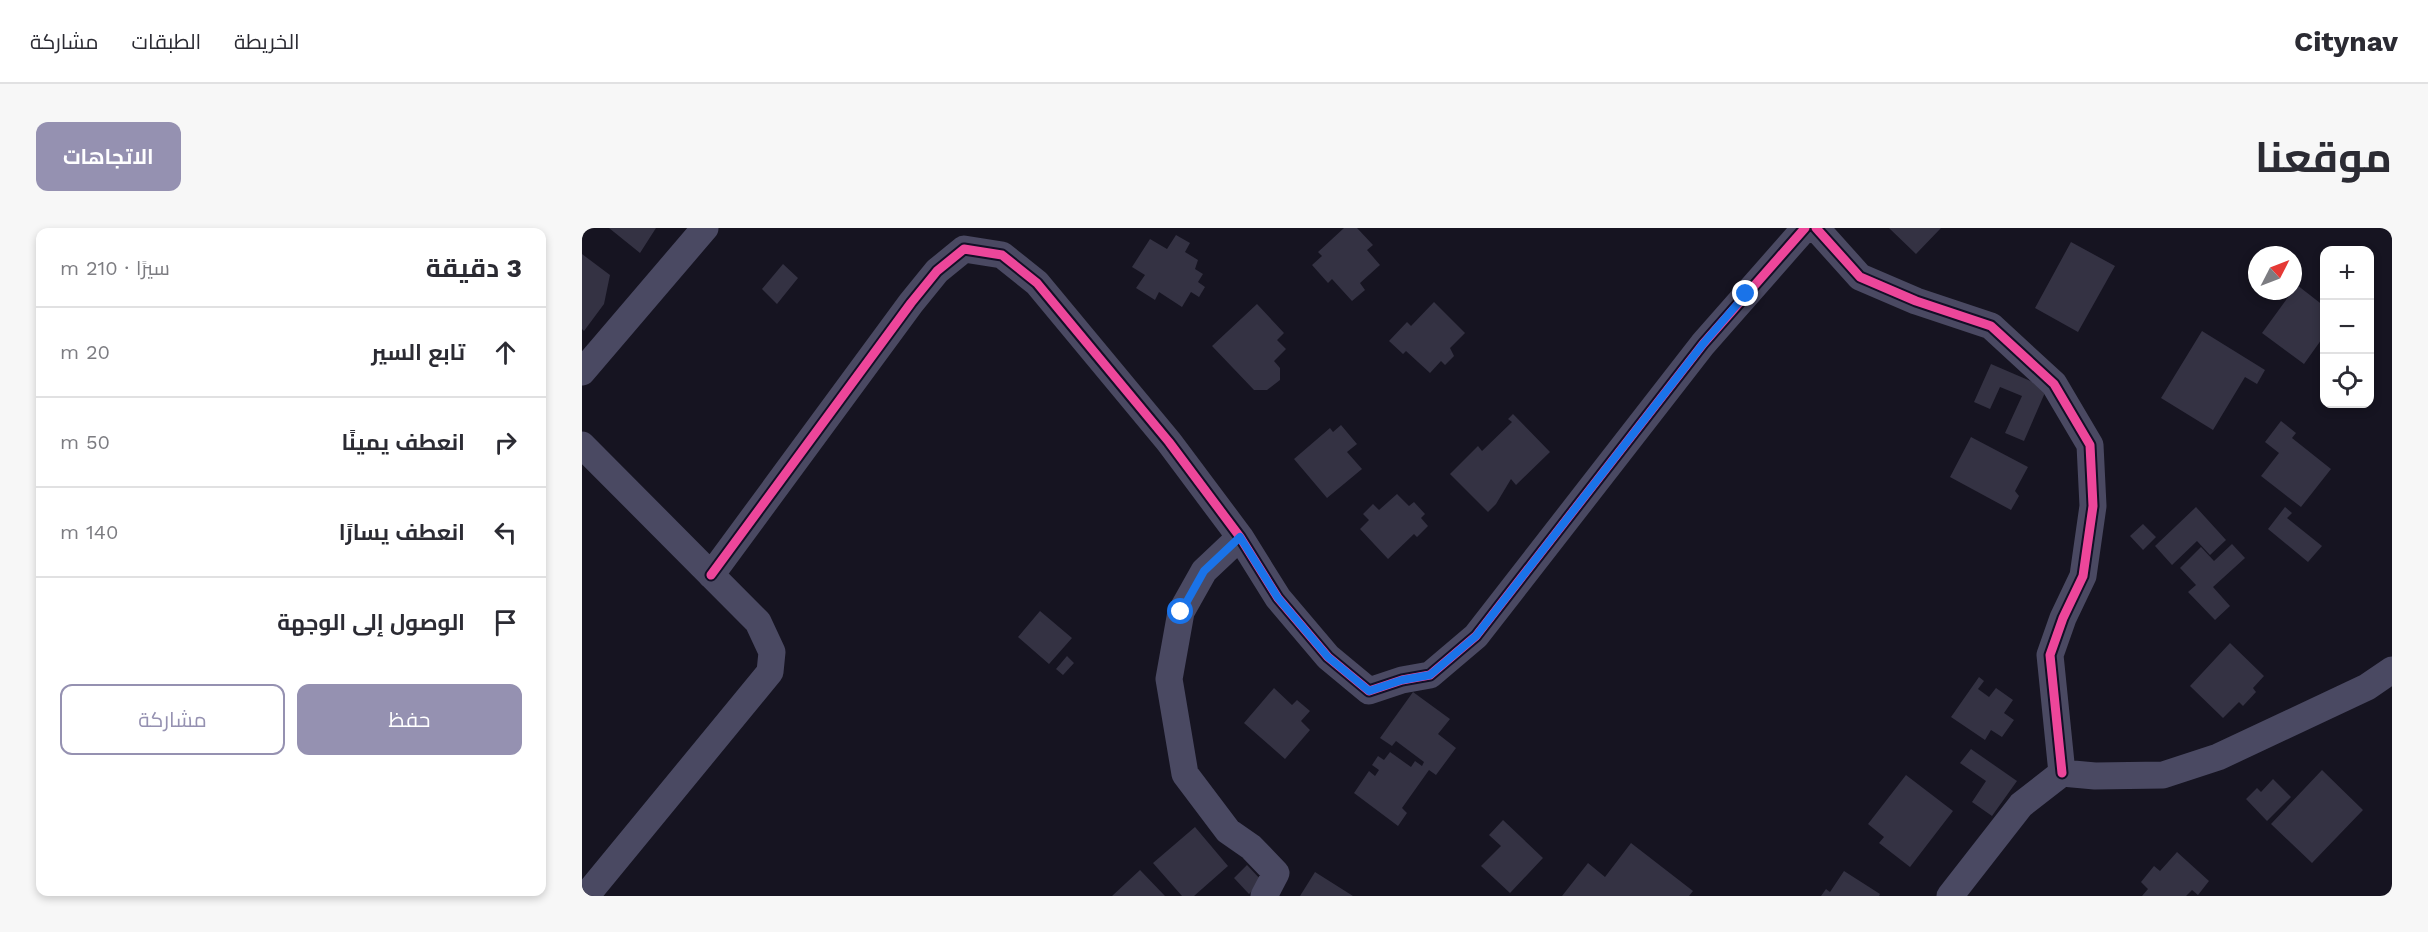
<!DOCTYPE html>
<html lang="ar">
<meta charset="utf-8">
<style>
body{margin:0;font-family:"Work Sans",Cairo,sans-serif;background:#f7f7f7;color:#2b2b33;direction:rtl}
.controls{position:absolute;right:18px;top:18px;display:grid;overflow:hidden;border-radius:12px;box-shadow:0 3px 9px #0003}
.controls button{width:54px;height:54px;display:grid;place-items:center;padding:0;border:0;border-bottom:2px solid #e1e1e2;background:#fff;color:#2b2b33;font:30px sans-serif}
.compass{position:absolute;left:1666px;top:18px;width:54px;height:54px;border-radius:50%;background:#fff;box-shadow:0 3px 9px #0003;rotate:48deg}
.stop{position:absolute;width:18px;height:18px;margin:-14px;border:4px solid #1a73e8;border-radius:50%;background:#fff}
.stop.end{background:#1a73e8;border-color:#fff;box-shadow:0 2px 6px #0008}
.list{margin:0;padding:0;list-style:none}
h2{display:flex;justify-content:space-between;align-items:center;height:78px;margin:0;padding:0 24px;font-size:26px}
h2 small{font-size:20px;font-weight:400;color:#7c7c81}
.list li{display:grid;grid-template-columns:39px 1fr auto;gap:18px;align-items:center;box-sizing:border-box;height:90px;padding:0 24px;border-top:2px solid #e1e1e2}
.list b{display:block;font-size:22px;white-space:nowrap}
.list em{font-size:20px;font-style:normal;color:#7c7c81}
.actions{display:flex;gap:12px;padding:18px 24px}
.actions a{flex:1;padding:14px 0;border:2px solid #9591b1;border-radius:12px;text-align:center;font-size:21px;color:#9591b1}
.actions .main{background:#9591b1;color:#fff}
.icon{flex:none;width:33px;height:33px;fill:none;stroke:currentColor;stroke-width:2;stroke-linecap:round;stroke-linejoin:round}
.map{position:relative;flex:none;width:1810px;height:668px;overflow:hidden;direction:ltr;border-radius:12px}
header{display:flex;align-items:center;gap:36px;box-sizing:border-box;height:84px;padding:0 30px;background:#fff;border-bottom:2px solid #e1e1e2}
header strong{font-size:28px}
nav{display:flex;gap:33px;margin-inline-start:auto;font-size:21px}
.intro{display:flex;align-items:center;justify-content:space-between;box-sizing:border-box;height:144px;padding:0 36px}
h1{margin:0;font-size:42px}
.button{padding:15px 27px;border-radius:12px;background:#9591b1;color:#fff;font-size:21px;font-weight:700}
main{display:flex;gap:36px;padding:0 36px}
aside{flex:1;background:#fff;border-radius:12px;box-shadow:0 3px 9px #0003}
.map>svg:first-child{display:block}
</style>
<header>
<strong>Citynav</strong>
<nav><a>الخريطة</a><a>الطبقات</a><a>مشاركة</a></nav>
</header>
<div class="intro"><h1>موقعنا</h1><a class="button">الاتجاهات</a></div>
<main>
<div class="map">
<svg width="1810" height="668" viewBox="0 0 1810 668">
<rect width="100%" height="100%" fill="#161421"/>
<!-- building -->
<path fill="#343243" d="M27,0H74L58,25Z
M762,0H775L791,17L785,22L798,37L778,55L783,62L770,73L750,51L746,55L730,37L740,28L736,24Z
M1307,0H1359L1334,26Z
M594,7L608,15L603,24L616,32L613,41L621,46L616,54L623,59L617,69L609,64L600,79L577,64L573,72L554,60L563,47L550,39L568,11L585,21Z
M1489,14L1533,38L1496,104L1453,80Z
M0,26L28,47L22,76L2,103L0,101Z
M201,36L216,50L195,76L180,61Z
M1715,57L1742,78V108L1722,136L1680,105Z
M852,74L883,105L868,120L872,128L863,137L859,133L848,145L824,123L821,126L807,113L825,94L829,98Z
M675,76L702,105L695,112L704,121L692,133L698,140V152L685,162H672L630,118Z
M1620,103L1683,142L1675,156L1663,149L1631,202L1579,170Z
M1409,136L1465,160L1442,213L1423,205L1440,168L1418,159L1408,181L1392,174Z
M931,186L968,224L934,257L929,251L914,276L906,284L868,246L896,218L900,223L930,194L926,191Z
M1699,193L1714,205L1710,210L1749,241L1719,279L1679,248L1697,225L1683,214Z
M759,197L775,216L765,224L780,241L745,270L712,231L748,200L751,204Z
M1389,209L1446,239L1433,263L1437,268L1429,282L1368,249Z
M815,266L827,278L832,274L843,286L839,290L846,298L835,309L832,306L806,331L778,301L787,292L781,286L791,276L797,282Z
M1614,279L1644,312L1628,327L1615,313L1590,337L1573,318Z
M1703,279L1710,285L1705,290L1740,318L1726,334L1686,301Z
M1561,296L1574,309L1561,322L1548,308Z
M1650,316L1663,330L1631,359L1648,378L1633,392L1606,364L1614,357L1598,340L1619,319L1632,333Z
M458,383L490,410L467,436L436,409Z
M1648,415L1682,448L1671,460L1674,464L1661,478L1657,474L1641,490L1608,458Z
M485,428L492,435L481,447L474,441Z
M1397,449L1402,453L1396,461L1407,469L1414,460L1431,472L1422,485L1432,492L1420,509L1409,502L1403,512L1369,489Z
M692,460L710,477L715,472L728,483L719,493L728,502L703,531L662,495Z
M831,464L868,491L856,506L874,520L854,547L847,542L820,580L825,585L816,598L772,565L787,543L793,548L797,542L790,537L796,528L802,532L808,524L829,539L833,533L840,538L842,534L814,513L810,518L798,510Z
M1389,521L1435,553L1410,588L1390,574L1404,553L1378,535Z
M1740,542L1781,582L1730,635L1689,596Z
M1324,547L1371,583L1328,639L1297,615L1302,609L1286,596Z
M1691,551L1709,569L1685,593L1664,571L1675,560L1679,564Z
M921,592L961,630L928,665L899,638L919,618L907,607Z
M613,599L646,638L612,668H600L571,635Z
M1049,615L1111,663L1107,668H980L1006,635L1023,649Z
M1595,624L1627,653L1616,667L1610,662L1604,668H1560L1566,661L1559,654L1572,638L1578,643Z
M665,637L680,653L667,666L652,650Z
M558,642L583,668H530Z
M1262,643L1298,666L1297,668H1239L1244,661L1248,664Z
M733,644L771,668H718Z"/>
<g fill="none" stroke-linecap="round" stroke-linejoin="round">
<!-- street -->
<path stroke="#4a4962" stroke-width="27" d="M1234,0L1278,49L1334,73L1409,98L1472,156L1508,217L1511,278L1501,348L1481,390L1468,427L1480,545
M0,144L123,0
M0,217L176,394L190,424L188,444L4,668
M658,309L622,343L599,384L587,451L603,546L646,603L669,619L694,645L682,668
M129,347L329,75L355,43L382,21L420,27L455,55L587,214L658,309L696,370L746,429L787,463L820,452L848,447L894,408L1121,116L1223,0
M1368,668L1439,577L1480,545L1513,548L1581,547L1636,529L1785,459L1810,442"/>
<!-- cycleway casing -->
<g stroke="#130f26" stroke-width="13">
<path id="cycleway" d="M1234,0L1278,49L1334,73L1409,98L1472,156L1508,217L1511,278L1501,348L1481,390L1468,427L1480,545
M129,347L329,75L355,43L382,21L420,27L455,55L587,214L658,309L696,370L746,429L787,463L820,452L848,447L894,408L1121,116L1223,0"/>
</g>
<!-- cycleway -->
<use href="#cycleway" stroke="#ed469a" stroke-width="9"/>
</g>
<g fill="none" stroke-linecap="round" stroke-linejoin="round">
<!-- route -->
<path stroke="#1a73e8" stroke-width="8" d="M599,384L622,343L658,309L696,370L746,429L787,463L820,452L848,447L894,408L1121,116L1164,66"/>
</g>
</svg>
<div class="controls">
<button>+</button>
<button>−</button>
<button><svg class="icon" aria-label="locate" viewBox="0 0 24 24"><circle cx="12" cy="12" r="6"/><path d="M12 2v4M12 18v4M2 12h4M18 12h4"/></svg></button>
</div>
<svg class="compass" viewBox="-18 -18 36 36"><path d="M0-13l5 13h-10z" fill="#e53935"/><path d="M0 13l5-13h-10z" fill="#7c7c81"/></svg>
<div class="stop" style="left:599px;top:384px"></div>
<div class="stop end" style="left:1164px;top:66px"></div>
</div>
<aside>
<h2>3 دقيقة<small>سيرًا · 210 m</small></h2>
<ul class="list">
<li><svg class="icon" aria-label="ahead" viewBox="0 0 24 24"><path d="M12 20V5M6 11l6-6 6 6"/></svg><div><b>تابع السير</b></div><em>20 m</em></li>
<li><svg class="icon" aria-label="right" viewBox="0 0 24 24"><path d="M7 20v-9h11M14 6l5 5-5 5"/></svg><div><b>انعطف يمينًا</b></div><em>50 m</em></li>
<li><svg class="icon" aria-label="left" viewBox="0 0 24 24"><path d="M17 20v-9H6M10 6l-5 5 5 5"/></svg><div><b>انعطف يسارًا</b></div><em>140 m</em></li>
<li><svg class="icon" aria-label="arrive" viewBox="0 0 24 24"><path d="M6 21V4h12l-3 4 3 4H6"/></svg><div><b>الوصول إلى الوجهة</b></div></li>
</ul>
<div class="actions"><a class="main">حفظ</a><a>مشاركة</a></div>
</aside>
</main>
